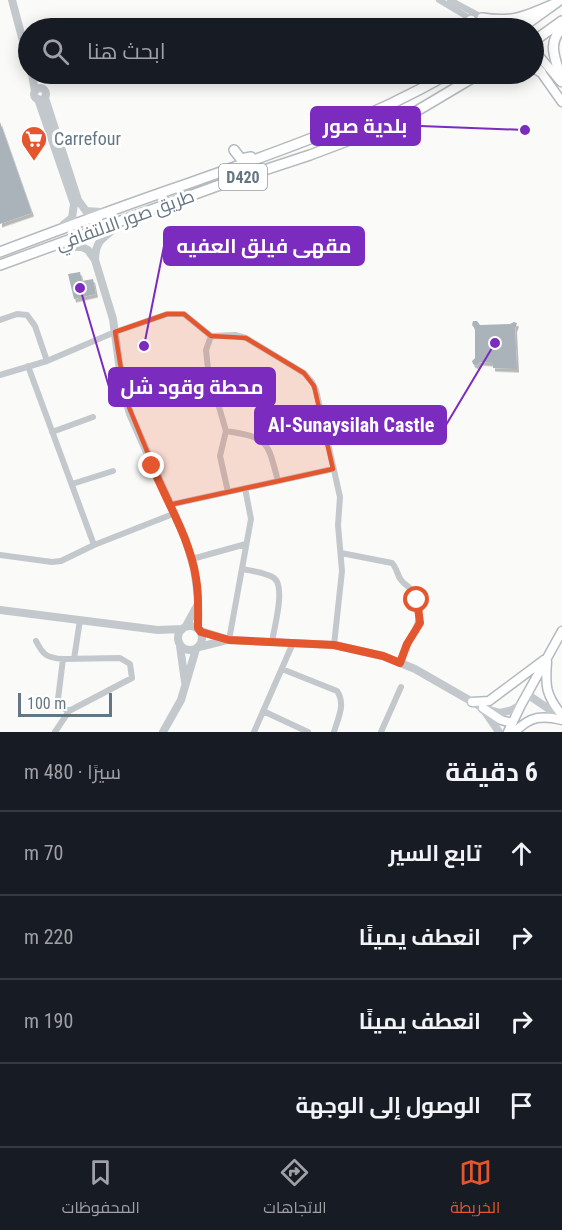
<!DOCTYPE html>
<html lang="ar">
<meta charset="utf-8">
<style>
body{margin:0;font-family:"Roboto Condensed",Cairo,sans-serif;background:#20242c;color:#f1f3f6;direction:rtl}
.scale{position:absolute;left:18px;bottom:15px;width:94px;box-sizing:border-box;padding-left:6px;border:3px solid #657683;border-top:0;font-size:16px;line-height:21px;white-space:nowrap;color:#657683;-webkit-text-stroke:4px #fff;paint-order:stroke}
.stop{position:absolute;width:18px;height:18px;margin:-14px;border:4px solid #e4572e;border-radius:50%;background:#fff}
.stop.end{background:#e4572e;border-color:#fff;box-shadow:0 2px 6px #0008}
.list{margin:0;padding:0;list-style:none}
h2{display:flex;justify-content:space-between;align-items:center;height:78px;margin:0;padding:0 24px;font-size:26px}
h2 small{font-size:20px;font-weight:400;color:#9ea1a6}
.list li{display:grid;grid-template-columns:39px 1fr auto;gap:18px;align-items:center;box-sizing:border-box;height:84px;padding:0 24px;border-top:2px solid #363941}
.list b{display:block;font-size:22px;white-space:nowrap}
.list em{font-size:20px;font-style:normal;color:#9ea1a6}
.icon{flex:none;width:33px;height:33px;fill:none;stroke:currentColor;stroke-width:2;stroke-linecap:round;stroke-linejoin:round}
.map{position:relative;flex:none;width:562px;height:732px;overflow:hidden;direction:ltr}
.search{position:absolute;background:#171b24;box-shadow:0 3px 15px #0003;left:18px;right:18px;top:18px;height:66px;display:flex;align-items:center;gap:15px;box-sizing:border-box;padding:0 21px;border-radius:33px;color:#9ea1a6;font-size:22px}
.sheet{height:414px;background:#171b24}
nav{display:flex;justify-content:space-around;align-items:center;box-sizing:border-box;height:84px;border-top:2px solid #363941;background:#171b24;font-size:16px;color:#9ea1a6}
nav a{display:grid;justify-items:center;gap:3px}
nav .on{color:#e4572e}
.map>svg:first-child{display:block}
</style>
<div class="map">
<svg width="562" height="732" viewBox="0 0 562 732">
<defs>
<filter id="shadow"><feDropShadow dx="2" dy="3.5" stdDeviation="0" flood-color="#0004"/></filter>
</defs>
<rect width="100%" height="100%" fill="#fafaf8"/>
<!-- building -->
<path fill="#aab3b9" filter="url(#shadow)" d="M0,122L32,213L0,224Z
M80,272L82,281L93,279L96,294L74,299L68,274Z
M473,321H477L480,325L510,324L514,322L517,323L515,329L517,369L493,368V363L480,362L477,366L473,364L472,361L475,358V329L472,325Z"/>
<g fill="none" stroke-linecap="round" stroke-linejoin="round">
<!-- secondary casing -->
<g stroke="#b3babf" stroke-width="11">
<path id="secondary" d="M534,50L561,82
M538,68L562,102
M547,662C545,686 546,696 562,715
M472,702L489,701L544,660
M483,708L501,720L512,723
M508,732L521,705L562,631
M515,732C530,716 542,715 562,720"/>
</g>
<!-- primary casing -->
<g stroke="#b5babe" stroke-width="12">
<path id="primary" d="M482,18C512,23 527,16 554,4
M471,20L475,28
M521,28L560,0
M534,41L562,21
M534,68L541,72
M561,81C558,61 545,46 562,28
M234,150L241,159L251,157
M0,252C61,229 122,206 184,185C277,152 362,123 448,74
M0,265L228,182L310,155L355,138L405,118L479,74"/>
</g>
<!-- minor -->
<path stroke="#c3c8cc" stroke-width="6" d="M439,0L486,28
M450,0L502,28
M0,320L17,314L27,315L35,326L47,361
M211,336L206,350L208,369L226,431L220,456L228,492
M28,366L94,545
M0,375L47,361L115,332L167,314H184L211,336L235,335L246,338L304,373L312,382L316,390L340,497L338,525L342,571L334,645
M226,431C269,438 267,440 278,481
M52,432L93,417
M72,484L113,471
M169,505L333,469
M341,553L392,563C397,568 397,575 401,580C405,585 411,588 414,593C430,618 407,640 400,663
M0,555L52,562L61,561L94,545L173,514
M192,559L246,544
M242,569C251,571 266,572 274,578C286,587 274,628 272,642
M229,640L251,519L245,488
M36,641C43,655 47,658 63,659
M74,659L80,620
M282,669L337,691C346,704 338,718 334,732
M263,711L308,732
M55,732L69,711L132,678L130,664L120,658L63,659L58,699L63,708L69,711
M254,732L293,643
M381,732L401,687"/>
<!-- tertiary -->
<path stroke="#c3c8cc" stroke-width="8" d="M12,0L28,60
M32,74L35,91
M34 94a6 6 0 1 1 12 0a6 6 0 1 1-12 0Z
M45,98L78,200L86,211L101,212
M38,99L74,204L72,218L63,225
M53,247H82L88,250L95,260L113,319L122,386L130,414L185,538L194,568L198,597V628
M95,259C96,235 107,240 118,223
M0,610L158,630L182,629
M178 638a12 12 0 1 1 24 0a12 12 0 1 1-24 0Z
M186,626L197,606
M201,631L229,640L334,645L383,656L415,669L483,708L500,713L512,710L521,705
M180,646L185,682
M199,647L227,640
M527,694L562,718
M484,710L499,732
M163,732L181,700L196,649"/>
<!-- secondary -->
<use href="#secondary" stroke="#fff" stroke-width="8"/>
<!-- primary -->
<use href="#primary" stroke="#fff" stroke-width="9"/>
</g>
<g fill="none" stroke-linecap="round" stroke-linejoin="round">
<!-- route -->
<path stroke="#e4572e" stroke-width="8" d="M152,466C167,502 190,539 196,578C199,595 198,612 198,628L201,632L229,640L334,645L383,656L400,663L407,644L420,623L417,600"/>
</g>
<!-- marked area -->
<path fill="#e4572e" fill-opacity="0.2" stroke="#e4572e" stroke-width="4.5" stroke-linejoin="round" d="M167,314H184L211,336L246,338L304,373L314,386L333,469L169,505L126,400L115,332Z"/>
<!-- icons -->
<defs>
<g id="supermarket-pin" transform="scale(1.35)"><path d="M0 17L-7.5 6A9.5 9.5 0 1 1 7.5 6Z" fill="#e4572e" stroke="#fff"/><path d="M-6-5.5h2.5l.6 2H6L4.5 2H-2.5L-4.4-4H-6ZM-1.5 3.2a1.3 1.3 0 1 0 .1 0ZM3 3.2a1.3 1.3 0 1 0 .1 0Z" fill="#fff"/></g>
</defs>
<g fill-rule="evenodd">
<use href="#supermarket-pin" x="34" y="139"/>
</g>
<g text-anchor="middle" stroke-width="6" stroke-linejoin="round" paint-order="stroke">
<!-- shield labels -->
<rect fill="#fff" stroke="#939fa8" stroke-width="1.5" x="219" y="164" width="48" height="26" rx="4.5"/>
<g font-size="16" font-weight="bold" fill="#657683">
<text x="243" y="183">D420</text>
</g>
<!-- poi labels -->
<g font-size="18" fill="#657683" stroke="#fff" text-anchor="start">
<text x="54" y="145">Carrefour</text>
</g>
<!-- street labels -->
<g font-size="18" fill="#657683" stroke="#fff">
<text transform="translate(125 220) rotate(-20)" y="6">طريق صور الالتفافي</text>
</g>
</g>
<!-- callouts -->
<path fill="none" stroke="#7b2cbf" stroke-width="2" d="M525 130L420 126M144 346L164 246M80 288L109 387M495 343L446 425"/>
<g fill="#7b2cbf" stroke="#fff" stroke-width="2">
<circle cx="525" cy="130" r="6"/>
<circle cx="144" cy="346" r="6"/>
<circle cx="80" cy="288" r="6"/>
<circle cx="495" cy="343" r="6"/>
</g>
<g fill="#7b2cbf" stroke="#7b2cbf" stroke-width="2">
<rect x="311" y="107" width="109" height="38" rx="6"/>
<rect x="164" y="227" width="200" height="38" rx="6"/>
<rect x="109" y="368" width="166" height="38" rx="6"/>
<rect x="255" y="406" width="191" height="38" rx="6"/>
</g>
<g font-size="20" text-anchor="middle" font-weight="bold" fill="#fff">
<text x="365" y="133">بلدية صور</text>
<text x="264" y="253">مقهى فيلق العفيه</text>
<text x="192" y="394">محطة وقود شل</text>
<text x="351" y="432">Al-Sunaysilah Castle</text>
</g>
</svg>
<div class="scale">100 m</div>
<div class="stop" style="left:417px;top:600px"></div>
<div class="stop end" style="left:152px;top:466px"></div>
<div class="search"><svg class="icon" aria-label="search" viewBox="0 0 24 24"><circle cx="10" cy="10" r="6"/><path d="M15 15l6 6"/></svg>ابحث هنا</div>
</div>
<section class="sheet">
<h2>6 دقيقة<small>سيرًا · 480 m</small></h2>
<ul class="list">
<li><svg class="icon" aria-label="ahead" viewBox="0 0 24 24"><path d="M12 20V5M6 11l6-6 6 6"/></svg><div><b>تابع السير</b></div><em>70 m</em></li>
<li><svg class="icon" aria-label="right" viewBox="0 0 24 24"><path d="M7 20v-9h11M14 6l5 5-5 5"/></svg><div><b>انعطف يمينًا</b></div><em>220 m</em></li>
<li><svg class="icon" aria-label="right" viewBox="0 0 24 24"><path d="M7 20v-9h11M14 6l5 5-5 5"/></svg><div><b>انعطف يمينًا</b></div><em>190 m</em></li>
<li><svg class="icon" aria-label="arrive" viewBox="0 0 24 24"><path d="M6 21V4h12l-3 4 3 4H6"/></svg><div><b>الوصول إلى الوجهة</b></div></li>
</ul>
</section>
<nav>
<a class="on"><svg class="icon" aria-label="map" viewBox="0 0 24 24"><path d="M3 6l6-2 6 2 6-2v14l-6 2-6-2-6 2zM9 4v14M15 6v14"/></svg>الخريطة</a>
<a><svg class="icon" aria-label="directions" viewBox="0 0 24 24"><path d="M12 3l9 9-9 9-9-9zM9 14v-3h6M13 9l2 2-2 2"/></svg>الاتجاهات</a>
<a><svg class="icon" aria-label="saved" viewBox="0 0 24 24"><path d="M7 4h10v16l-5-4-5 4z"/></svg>المحفوظات</a>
</nav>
